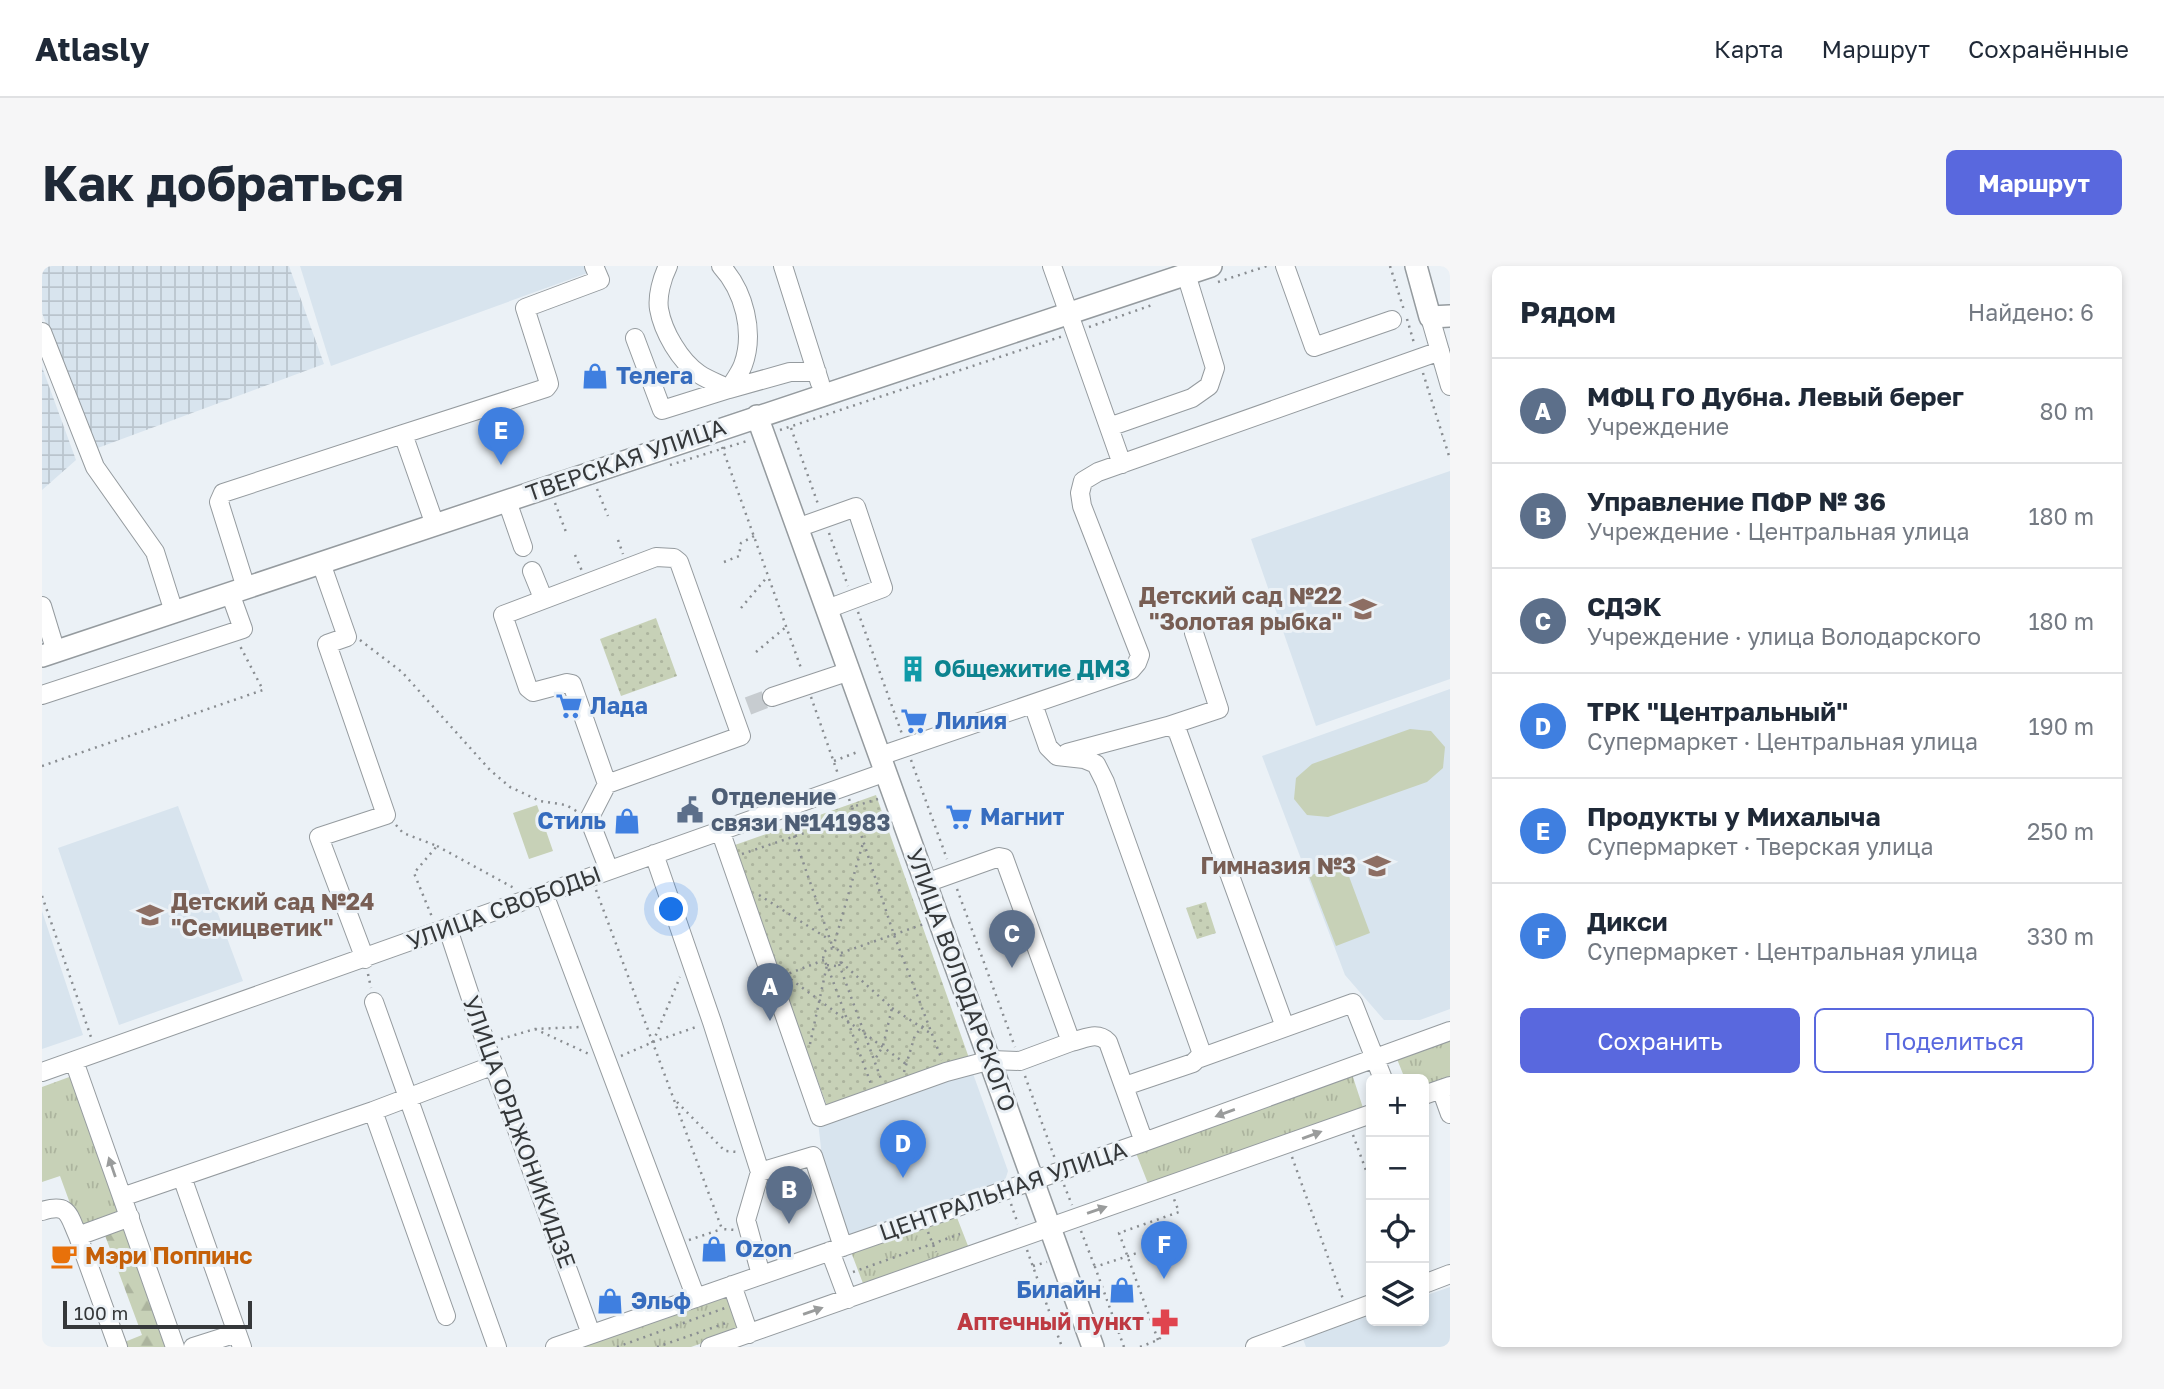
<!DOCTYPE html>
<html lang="ru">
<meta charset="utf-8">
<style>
body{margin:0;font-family:"Golos Text",sans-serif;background:#f6f6f7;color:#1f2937}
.controls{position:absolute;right:21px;bottom:21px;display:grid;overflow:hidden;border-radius:10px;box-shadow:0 4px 10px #0003}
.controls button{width:63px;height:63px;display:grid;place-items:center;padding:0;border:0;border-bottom:2px solid #e0e1e3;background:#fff;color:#1f2937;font:35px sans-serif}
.scale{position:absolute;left:21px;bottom:18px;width:189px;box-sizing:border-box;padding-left:7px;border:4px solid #35383a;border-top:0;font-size:19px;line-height:24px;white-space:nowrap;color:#35383a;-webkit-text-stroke:5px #ebf1f6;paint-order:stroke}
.you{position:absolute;left:630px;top:644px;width:24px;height:24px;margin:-18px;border:5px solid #fff;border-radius:50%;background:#1a73e8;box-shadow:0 0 0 10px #1a73e833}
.badge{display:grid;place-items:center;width:46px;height:46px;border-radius:50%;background:#5968de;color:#fff;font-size:23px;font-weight:700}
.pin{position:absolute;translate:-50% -58px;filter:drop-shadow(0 2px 4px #0008)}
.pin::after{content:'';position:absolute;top:37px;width:24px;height:21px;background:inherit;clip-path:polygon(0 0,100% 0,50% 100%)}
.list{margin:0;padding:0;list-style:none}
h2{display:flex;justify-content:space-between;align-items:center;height:91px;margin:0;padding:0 28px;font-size:30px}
h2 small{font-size:23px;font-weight:400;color:#747a83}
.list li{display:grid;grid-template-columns:46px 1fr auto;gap:21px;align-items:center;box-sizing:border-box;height:105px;padding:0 28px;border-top:2px solid #e0e1e3}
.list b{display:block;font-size:26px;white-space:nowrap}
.list p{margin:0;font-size:23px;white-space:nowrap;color:#747a83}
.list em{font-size:23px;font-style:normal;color:#747a83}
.actions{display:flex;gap:14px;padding:21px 28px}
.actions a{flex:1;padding:16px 0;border:2px solid #5968de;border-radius:10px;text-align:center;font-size:24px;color:#5968de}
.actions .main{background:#5968de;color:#fff}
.icon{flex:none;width:38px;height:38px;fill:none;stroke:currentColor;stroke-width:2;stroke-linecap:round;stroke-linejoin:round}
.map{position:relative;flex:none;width:1408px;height:1081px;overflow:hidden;border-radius:10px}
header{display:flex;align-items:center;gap:42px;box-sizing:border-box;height:98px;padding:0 35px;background:#fff;border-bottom:2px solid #e0e1e3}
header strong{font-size:33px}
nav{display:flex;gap:38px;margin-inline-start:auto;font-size:24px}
.intro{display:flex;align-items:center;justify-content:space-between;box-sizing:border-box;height:168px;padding:0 42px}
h1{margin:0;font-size:49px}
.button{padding:18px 32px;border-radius:10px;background:#5968de;color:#fff;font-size:24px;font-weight:700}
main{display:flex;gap:42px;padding:0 42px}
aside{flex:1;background:#fff;border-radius:10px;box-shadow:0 4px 10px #0003}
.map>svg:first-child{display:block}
</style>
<header>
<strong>Atlasly</strong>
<nav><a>Карта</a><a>Маршрут</a><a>Сохранённые</a></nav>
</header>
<div class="intro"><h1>Как добраться</h1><a class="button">Маршрут</a></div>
<main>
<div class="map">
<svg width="1408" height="1081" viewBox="0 0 1408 1081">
<defs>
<pattern id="industrial-grid" width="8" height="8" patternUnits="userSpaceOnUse" patternTransform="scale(1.75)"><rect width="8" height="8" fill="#d8e4ee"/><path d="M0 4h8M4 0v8" fill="none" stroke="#bac4cd"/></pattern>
<pattern id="grass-tufts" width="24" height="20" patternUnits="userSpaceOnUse" patternTransform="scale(1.75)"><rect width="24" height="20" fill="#c7d1b7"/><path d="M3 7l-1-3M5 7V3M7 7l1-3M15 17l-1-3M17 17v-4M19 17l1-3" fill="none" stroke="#acb49e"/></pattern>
<pattern id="forest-firs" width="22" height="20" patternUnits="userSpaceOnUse" patternTransform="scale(1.75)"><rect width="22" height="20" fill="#c7d1b7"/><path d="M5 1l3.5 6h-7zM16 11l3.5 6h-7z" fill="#acb49e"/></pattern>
<pattern id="park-dots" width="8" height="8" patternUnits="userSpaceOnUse" patternTransform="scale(1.75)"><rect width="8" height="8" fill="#c7d1b7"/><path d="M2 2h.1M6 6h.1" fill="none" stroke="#acb49e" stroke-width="1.8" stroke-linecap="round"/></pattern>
</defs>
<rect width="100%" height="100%" fill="#ebf1f6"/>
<!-- built -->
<path fill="#d8e4ee" d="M258,0H565L289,100Z
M1408,205V413L1274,460L1209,273Z
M1408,423V743L1378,754H1342L1303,709L1220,490Z
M136,540L201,715L77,759L16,582Z
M0,645L41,769L0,783Z
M929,802L966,905L961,921L803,975L783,916L776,856Z
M1408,1021V1081H1264L1261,1073L1329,1049V1055H1382V1030Z"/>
<!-- industrial -->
<path fill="url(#industrial-grid)" d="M0,0H247L282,98L53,183L0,47Z
M0,101L34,194L0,224Z"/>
<!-- grass -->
<path fill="url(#grass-tufts)" d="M1408,774V812L1382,822V813H1363L1355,793Z
M1310,808L1322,845L1107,920L1094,887Z
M30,810L77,949L37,962L18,910L0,916V821Z
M914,949L928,985L822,1020L809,986Z
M688,1030L700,1063L649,1081H538Z"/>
<!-- forest -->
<path fill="url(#forest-firs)" d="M82,958L124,1081H80V1077L100,1069L61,964Z"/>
<!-- park -->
<path fill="url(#park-dots)" d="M614,352L635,410L579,430L558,373Z
M834,529L927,792L786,843L690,580Z
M1164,636L1174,667L1155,673L1144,642Z"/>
<!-- pitch -->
<path fill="#c7d1b7" d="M1368,463L1389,465L1403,481L1401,502L1385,516L1286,551L1265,549L1252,533L1254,512L1270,498Z
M495,539L511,585L487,593L471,547Z
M1302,597L1328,667L1294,680L1267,610Z"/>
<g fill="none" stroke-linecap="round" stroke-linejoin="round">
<!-- minor-tunnel -->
<path stroke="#c7ccd0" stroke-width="18" stroke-dasharray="18 9" stroke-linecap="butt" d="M706,440L730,431"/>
<!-- minor casing -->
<g stroke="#959b9f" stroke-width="20">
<path id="minor" d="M626,0C620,12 615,30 617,43C621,66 638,95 657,108C666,114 677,118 687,123L748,106H775
M741,0L778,117
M1010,0L1080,198
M1243,0L1272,81L1350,54
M1388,51L1408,120
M0,66L53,201L113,286L132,346
M593,72L620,144L687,123C692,115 698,107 701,99C713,66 702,25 679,0
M1067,161L1150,132L1167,120L1173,102L1144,8
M465,235L481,281
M393,259L361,168L504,122L507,118L506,114L483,42L558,14L552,0
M755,262L814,241L841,322L785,343
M279,297L305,371L285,378L344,549L277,571L323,693
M490,305L501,332
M204,322L177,236L181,227L361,168
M0,340L14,386
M0,429L201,363L188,327
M730,431L808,405
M991,438L1006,481L1015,490L1042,493L1054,498L1063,516L1160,788L1151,797L1083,820
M1126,460L1177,443L1152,367
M1025,487L1126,460L1135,464L1243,761
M838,490L1089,404L1095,397L1098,389L1040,240L1038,227L1041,215L1056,206L1398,85
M565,518L530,418L525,417L491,426L486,422L461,349L614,291L632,292L637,296L699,470L565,518L547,553L567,604
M678,564L778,851L904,806L949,794L978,795L1029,776L962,592L957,591L884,617
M612,588L670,756L718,906L771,890L801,981
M502,628L654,1032
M406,663L444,778L549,1068
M332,736L455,1081
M1029,776C1043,773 1055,765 1066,776L1102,876
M1158,792L1311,737L1341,813
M32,795L133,1081
M0,806L844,506
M1399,823L1408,848
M1382,829L1408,820
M331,845L404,1050
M718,906L704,954L719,1009
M140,911L200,1081
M80,931L331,845L452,799
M0,945C27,937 26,948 36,970
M788,985L806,1033
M1382,1018L1408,1008
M690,1019L707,1068
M76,1081L36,970L88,951
M151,1081L195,1067
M513,1081L1102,876L1408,765
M668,1081L1329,848
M1213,1081L1329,1038"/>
</g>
<!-- major casing -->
<g stroke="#959b9f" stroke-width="24">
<path id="major" d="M1374,0L1388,51L1408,50
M715,150L1051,1081
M0,390L1169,0"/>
</g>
<!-- path -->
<path stroke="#898d91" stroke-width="2.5" stroke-dasharray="2 5" stroke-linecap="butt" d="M1348,0L1362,44
M1176,16L1225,0
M1365,53L1372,77
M1047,61L1113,38
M1381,107L1408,193
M749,162L776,238
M738,164L1021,70
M680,181L760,405
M628,199L705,175
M555,223L566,250
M513,237L524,266
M787,267L806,320
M576,274L581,288
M533,289L540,305
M682,296L697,290L699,277L712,270
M699,342L726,310
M816,346L860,468
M318,374L360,406L448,504L468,521L498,535L524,539L536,546
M714,386L744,361
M769,431L796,508
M869,494L905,593
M792,495L818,485
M0,500L221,424L198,380
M807,533L810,541
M813,550L852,669L900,794
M354,559L361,567L395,580L372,607L390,651
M752,570L791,682
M395,580L472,622
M700,588L813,550L810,541L836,533
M915,623L973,781
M554,624L680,963L693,964
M717,629L788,674
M0,630L50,774
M791,682L821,577
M799,687L882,658
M782,694L743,709L864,798
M799,696L850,742L841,780L832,795
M797,698L839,813
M785,699L794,700L799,696V687L794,682L785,683C780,688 780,694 785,699L829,818
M326,708L329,722
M850,742L888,767
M493,763L547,788
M459,773L493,763L538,761
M611,776L638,711
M768,778L785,699
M579,790L611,776L657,760
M862,806L873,769L885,756
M983,810L1013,893
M635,836L683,885L695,886
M1311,869L1329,918
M1250,891L1301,1033
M1022,919L1030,939
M969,938L976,958
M1039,965L1053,1001
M886,966L894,986
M647,974L680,963
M985,984L1020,1081
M991,1000L1005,996
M811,1006L918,968
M1116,1074L1077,967L1137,946L1132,933
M575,1081L683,1042
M615,1081L687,1056
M1082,1081L1053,1001L1095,987
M1098,1081L1116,1074L1124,1066"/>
<!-- minor -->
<use href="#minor" stroke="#fff" stroke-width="18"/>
<!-- major -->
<use href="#major" stroke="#fff" stroke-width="21"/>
</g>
<!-- one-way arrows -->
<defs><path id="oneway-solid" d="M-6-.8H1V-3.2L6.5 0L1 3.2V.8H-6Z" transform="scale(1.75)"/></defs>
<g fill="#9a9c9c">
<use href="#oneway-solid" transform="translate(1183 847) rotate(160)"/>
<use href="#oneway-solid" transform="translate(1270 869) rotate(-20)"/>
<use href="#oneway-solid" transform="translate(70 901) rotate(-109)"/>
<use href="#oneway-solid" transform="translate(1055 944) rotate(-19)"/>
<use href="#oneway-solid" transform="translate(771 1045) rotate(-19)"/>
</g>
<!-- icons -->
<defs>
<g id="shop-bare" transform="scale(2.1)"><path d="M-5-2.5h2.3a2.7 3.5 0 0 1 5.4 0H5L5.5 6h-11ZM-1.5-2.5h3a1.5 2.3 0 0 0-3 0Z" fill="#3f7fe0" stroke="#ebf1f6" stroke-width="2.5" paint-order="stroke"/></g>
<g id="school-bare" transform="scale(2.1)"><path d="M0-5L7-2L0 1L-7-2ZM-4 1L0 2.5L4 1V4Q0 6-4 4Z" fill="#8d6e63" stroke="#ebf1f6" stroke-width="2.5" paint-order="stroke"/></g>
<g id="building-bare" transform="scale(2.1)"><path d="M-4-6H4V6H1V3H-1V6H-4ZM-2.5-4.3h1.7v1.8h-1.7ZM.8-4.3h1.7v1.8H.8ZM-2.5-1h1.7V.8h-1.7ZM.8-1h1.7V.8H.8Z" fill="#0f9aa8" stroke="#ebf1f6" stroke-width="2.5" paint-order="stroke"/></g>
<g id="supermarket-bare" transform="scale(2.1)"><path d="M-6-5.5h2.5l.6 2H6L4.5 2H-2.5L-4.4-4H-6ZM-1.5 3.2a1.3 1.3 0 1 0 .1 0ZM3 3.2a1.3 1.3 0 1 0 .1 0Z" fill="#3f7fe0" stroke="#ebf1f6" stroke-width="2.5" paint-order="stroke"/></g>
<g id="civic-bare" transform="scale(2.1)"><path d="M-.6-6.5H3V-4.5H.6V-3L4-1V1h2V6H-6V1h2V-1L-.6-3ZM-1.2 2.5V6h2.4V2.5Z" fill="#5c6f8a" stroke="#ebf1f6" stroke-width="2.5" paint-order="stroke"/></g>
<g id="cafe-bare" transform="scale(2.1)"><path d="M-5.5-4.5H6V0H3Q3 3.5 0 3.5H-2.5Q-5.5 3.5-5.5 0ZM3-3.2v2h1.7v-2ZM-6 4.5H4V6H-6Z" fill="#e8710a" stroke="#ebf1f6" stroke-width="2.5" paint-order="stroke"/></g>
<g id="pharmacy-bare" transform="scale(2.1)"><path d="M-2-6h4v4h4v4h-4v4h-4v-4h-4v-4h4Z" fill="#e0444e" stroke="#ebf1f6" stroke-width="2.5" paint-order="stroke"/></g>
</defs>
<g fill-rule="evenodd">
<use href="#shop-bare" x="553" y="110"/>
<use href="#school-bare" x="1321" y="343"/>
<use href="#building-bare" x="871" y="403"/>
<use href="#supermarket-bare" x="527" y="440"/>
<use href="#supermarket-bare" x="872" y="455"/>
<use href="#civic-bare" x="648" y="544"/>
<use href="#supermarket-bare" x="917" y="551"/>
<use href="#shop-bare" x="585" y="555"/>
<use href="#school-bare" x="1335" y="600"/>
<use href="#school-bare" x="108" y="649"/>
<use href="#shop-bare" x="672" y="983"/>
<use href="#cafe-bare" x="22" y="990"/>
<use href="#shop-bare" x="1080" y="1024"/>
<use href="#shop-bare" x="568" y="1035"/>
<use href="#pharmacy-bare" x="1123" y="1056"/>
</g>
<g text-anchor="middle" stroke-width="6" stroke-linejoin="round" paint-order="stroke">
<!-- shop labels -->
<g font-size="23" font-weight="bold" fill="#366cbe" stroke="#ebf1f6" text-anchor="start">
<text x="574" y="118">Телега</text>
<text x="548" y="448">Лада</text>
<text x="893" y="463">Лилия</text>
<text x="938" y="559">Магнит</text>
<text x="564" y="563" text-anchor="end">Стиль</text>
<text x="693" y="991">Ozon</text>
<text x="1059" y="1032" text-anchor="end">Билайн</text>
<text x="589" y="1043">Эльф</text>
</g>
<!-- street labels -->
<g font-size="23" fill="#35383a" stroke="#ebf1f6">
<text transform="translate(584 194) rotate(-19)" y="8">ТВЕРСКАЯ УЛИЦА</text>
<text transform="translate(462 642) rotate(-20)" y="8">УЛИЦА СВОБОДЫ</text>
<text transform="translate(919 714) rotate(70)" y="8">УЛИЦА ВОЛОДАРСКОГО</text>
<text transform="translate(477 866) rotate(70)" y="8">УЛИЦА ОРДЖОНИКИДЗЕ</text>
<text transform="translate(961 925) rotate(-19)" y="8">ЦЕНТРАЛЬНАЯ УЛИЦА</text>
</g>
<!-- education labels -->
<g font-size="23" font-weight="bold" fill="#785e54" stroke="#ebf1f6" text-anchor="end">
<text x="1300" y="338">Детский сад №22<tspan x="1300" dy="26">"Золотая рыбка"</tspan></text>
<text x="1314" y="608">Гимназия №3</text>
<text x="129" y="644" text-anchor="start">Детский сад №24<tspan x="129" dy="26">"Семицветик"</tspan></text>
</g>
<!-- culture labels -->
<g font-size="23" font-weight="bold" fill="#0d838f" stroke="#ebf1f6" text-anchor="start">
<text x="892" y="411">Общежитие ДМЗ</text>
</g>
<!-- service labels -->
<g font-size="23" font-weight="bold" fill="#4e5e75" stroke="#ebf1f6" text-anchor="start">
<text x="669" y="539">Отделение<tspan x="669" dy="26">связи №141983</tspan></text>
</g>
<!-- food labels -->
<g font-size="23" font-weight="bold" fill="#c56008" stroke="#ebf1f6" text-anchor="start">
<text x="43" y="998">Мэри Поппинс</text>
</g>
<!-- health labels -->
<g font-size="23" font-weight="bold" fill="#be3a42" stroke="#ebf1f6" text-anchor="end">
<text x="1102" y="1064">Аптечный пункт</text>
</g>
</g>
</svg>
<div class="controls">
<button>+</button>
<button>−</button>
<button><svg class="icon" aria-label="locate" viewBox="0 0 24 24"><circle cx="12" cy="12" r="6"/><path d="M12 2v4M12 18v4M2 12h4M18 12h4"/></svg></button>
<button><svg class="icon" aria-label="layers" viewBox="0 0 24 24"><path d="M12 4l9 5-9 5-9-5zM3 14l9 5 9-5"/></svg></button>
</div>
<div class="scale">100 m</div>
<div class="you"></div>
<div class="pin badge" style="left:728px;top:755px;background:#5c6f8a">A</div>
<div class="pin badge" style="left:747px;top:958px;background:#5c6f8a">B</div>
<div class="pin badge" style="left:970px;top:702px;background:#5c6f8a">C</div>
<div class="pin badge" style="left:861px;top:912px;background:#3f7fe0">D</div>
<div class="pin badge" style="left:459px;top:199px;background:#3f7fe0">E</div>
<div class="pin badge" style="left:1122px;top:1013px;background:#3f7fe0">F</div>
</div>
<aside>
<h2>Рядом<small>Найдено: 6</small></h2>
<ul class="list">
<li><span class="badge" style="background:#5c6f8a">A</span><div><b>МФЦ ГО Дубна. Левый берег</b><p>Учреждение</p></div><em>80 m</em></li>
<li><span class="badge" style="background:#5c6f8a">B</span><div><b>Управление ПФР № 36</b><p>Учреждение · Центральная улица</p></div><em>180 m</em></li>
<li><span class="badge" style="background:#5c6f8a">C</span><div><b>СДЭК</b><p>Учреждение · улица Володарского</p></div><em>180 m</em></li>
<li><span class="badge" style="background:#3f7fe0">D</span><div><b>ТРК &quot;Центральный&quot;</b><p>Супермаркет · Центральная улица</p></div><em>190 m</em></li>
<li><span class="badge" style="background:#3f7fe0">E</span><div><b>Продукты у Михалыча</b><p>Супермаркет · Тверская улица</p></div><em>250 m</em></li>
<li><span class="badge" style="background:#3f7fe0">F</span><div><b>Дикси</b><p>Супермаркет · Центральная улица</p></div><em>330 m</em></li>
</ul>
<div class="actions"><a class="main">Сохранить</a><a>Поделиться</a></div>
</aside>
</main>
